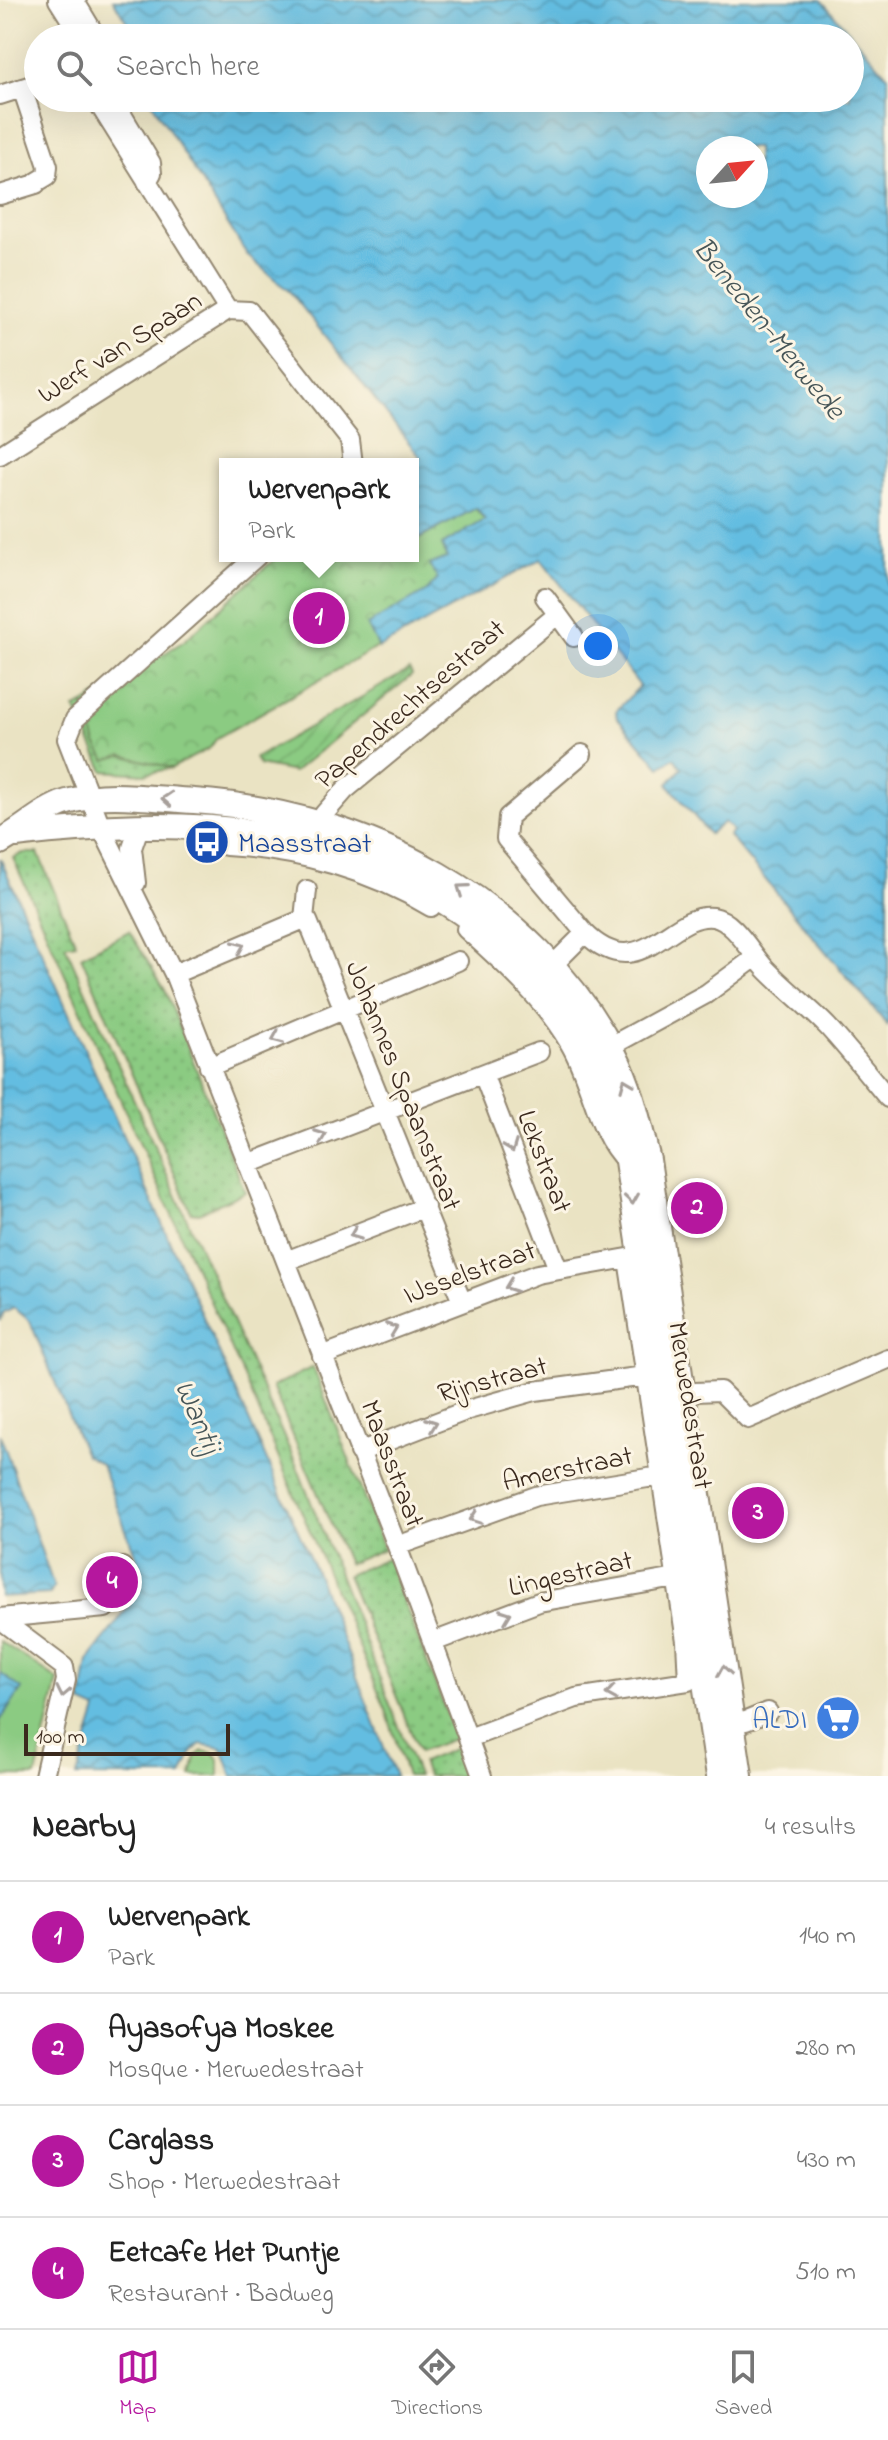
<!DOCTYPE html>
<meta charset="utf-8">
<style>
body{margin:0;font-family:"Indie Flower",sans-serif;background:#f2f2f2;color:#222}
.compass{position:absolute;left:696px;top:136px;width:72px;height:72px;border-radius:50%;background:#fff;box-shadow:0 8px 32px #0002;rotate:63deg}
.scale{position:absolute;left:24px;bottom:20px;width:206px;box-sizing:border-box;padding-left:8px;border:4px solid #3b2a1e;border-top:0;font-size:22px;line-height:28px;white-space:nowrap;color:#3b2a1e;-webkit-text-stroke:6px #fcf5e5;paint-order:stroke}
.you{position:absolute;left:598px;top:646px;width:28px;height:28px;margin:-20px;border:6px solid #fff;border-radius:50%;background:#1a73e8;box-shadow:0 0 0 12px #1a73e833}
.badge{display:grid;place-items:center;width:52px;height:52px;border-radius:50%;background:#b5179e;color:#fff;font-size:26px;font-weight:700}
.pin{position:absolute;translate:-50% -50%;border:4px solid #fff;box-shadow:0 2px 8px #0006}
.popup{position:absolute;left:219px;top:458px;width:200px;height:104px;box-sizing:border-box;display:grid;place-content:center;border-radius:0px;background:#fff;filter:drop-shadow(0 2px 6px #0005);font-size:26px;white-space:nowrap;color:#767676}
.popup b{font-size:30px;color:#222}
.popup::after{content:'';position:absolute;left:50%;top:100%;margin-left:-16px;border:16px solid transparent;border-top-color:#fff}
.list{margin:0;padding:0;list-style:none}
h2{display:flex;justify-content:space-between;align-items:center;height:104px;margin:0;padding:0 32px;font-size:34px}
h2 small{font-size:26px;font-weight:400;color:#767676}
.list li{display:grid;grid-template-columns:52px 1fr auto;gap:24px;align-items:center;box-sizing:border-box;height:112px;padding:0 32px;border-top:2px solid #e0e0e0}
.list b{display:block;font-size:30px;white-space:nowrap}
.list p{margin:0;font-size:26px;white-space:nowrap;color:#767676}
.list em{font-size:26px;font-style:normal;color:#767676}
.icon{flex:none;width:44px;height:44px;fill:none;stroke:currentColor;stroke-width:2;stroke-linecap:round;stroke-linejoin:round}
.map{position:relative;flex:none;width:888px;height:1776px;overflow:hidden}
.search{position:absolute;background:#fff;box-shadow:0 8px 32px #0002;left:24px;right:24px;top:24px;height:88px;display:flex;align-items:center;gap:20px;box-sizing:border-box;padding:0 28px;border-radius:44px;color:#767676;font-size:30px}
.sheet{height:552px;background:#fff}
nav{display:flex;justify-content:space-around;align-items:center;box-sizing:border-box;height:112px;border-top:2px solid #e0e0e0;background:#fff;font-size:22px;color:#767676}
nav a{display:grid;justify-items:center;gap:4px}
nav .on{color:#b5179e}
.map>svg:first-child{display:block}
</style>
<div class="map">
<svg width="888" height="1776" viewBox="0 0 888 1776">
<defs>
<pattern id="grass-dots" width="8" height="8" patternUnits="userSpaceOnUse" patternTransform="scale(2)"><rect width="8" height="8" fill="#8bcb82"/><path d="M2 2h.1M6 6h.1" fill="none" stroke="#79ae70" stroke-width="1.8" stroke-linecap="round"/></pattern>
<pattern id="park-crowns" width="20" height="18" patternUnits="userSpaceOnUse" patternTransform="scale(2)"><rect width="20" height="18" fill="#8bcb82"/><path d="M2 6a3 3 0 1 1 6 0M12 15a3 3 0 1 1 6 0" fill="none" stroke="#79ae70"/></pattern>
<pattern id="garden-furrows" width="10" height="10" patternUnits="userSpaceOnUse" patternTransform="scale(2)"><rect width="10" height="10" fill="#8bcb82"/><path d="M-1 1l2-2M0 10L10 0M9 11l2-2" fill="none" stroke="#79ae70"/></pattern>
<pattern id="water-waves" width="16" height="10" patternUnits="userSpaceOnUse" patternTransform="scale(2)"><rect width="16" height="10" fill="#63bde1"/><path d="M0 5q4-4 8 0t8 0" fill="none" stroke="#539ab6"/></pattern>
</defs>
<rect width="100%" height="100%" fill="#fcf5e5"/>
<filter id="ink" filterUnits="userSpaceOnUse"><feTurbulence type="fractalNoise" baseFrequency=".0125" numOctaves="2"/><feDisplacementMap in="SourceGraphic" scale="16" xChannelSelector="R" yChannelSelector="G"/><feConvolveMatrix kernelMatrix="1 2 1 2 8 2 1 2 1" color-interpolation-filters="sRGB"/></filter>
<filter id="wash" filterUnits="userSpaceOnUse"><feTurbulence type="fractalNoise" baseFrequency=".006" numOctaves="4" result="noise"/><feDisplacementMap in="SourceGraphic" scale="32" xChannelSelector="R" yChannelSelector="G"/><feGaussianBlur stdDeviation="1.8" result="paint"/><feColorMatrix in="noise" values="0 0 0 0 0 0 0 0 0 0 0 0 0 0 0 0 0 1.4 0 .05"/><feComposite in="paint" operator="in"/></filter>
<g filter="url(#wash)">
<rect width="100%" height="100%" fill="#eae3c3"/>
<!-- grass -->
<path fill="url(#grass-dots)" stroke="#637a50" stroke-width="2" d="M84,704L122,755L172,768L145,774L104,771L75,708Z
M23,853H38L76,943L65,945L298,1469L418,1776H407L386,1710L251,1393L13,858Z
M129,931L165,990L245,1192L199,1213L191,1212L81,956Z
M313,1367L384,1549L348,1564L272,1387Z
M387,1558L456,1738L419,1752L347,1575Z
M458,1747L469,1776H427L422,1762Z"/>
<!-- park -->
<path fill="url(#park-crowns)" stroke="#637a50" stroke-width="2" d="M475,508L485,520L442,545L468,596L217,738L210,748L172,768L122,755L106,760L96,744L84,704L184,641L278,556H413V542Z"/>
<!-- garden -->
<path fill="url(#garden-furrows)" stroke="#637a50" stroke-width="2" d="M409,670L412,675L294,772L259,765L255,758Z"/>
<!-- pitch -->
<path fill="#8bcb82" stroke="#637a50" stroke-width="2" d="M0,1641L58,1680L36,1776H0Z
M202,1751L214,1753L219,1759V1776H192L196,1756Z"/>
<!-- water -->
<path fill="url(#water-waves)" stroke="#4f7480" stroke-width="2" fill-rule="evenodd" d="M113,0H821L888,76V1026L729,836L732,830L724,822L709,834L668,784L682,768L674,758L660,767L617,717L616,711L640,686L541,559L379,648L367,625L427,591L438,579L429,565L447,558L442,545L485,520L476,508L413,542V464H410L421,458L291,293L248,256L149,98H850V38H137ZM756,148V196H708V148Z
M0,858L318,1576L395,1776H232L222,1748L200,1744L191,1754L182,1776H77L97,1710L81,1703L88,1661L130,1604L140,1577V1567L101,1464L85,1455L30,1321L14,1308L4,1313L0,1321Z
M0,1434L54,1587L50,1594L0,1597Z
M0,1673L22,1689L0,1721Z"/>
</g>
<g filter="url(#ink)">
<g fill="none" stroke-linecap="round" stroke-linejoin="round">
<!-- minor casing -->
<g stroke="#928670" stroke-width="22">
<path id="minor" d="M58,0L82,38
M74,0L97,38
M22,88L48,166L47,176L37,182
M0,95L38,83
M95,98L228,310
M112,98L151,163L152,173L147,182
M0,195L36,184
M228,310L249,311L350,440L353,464
M0,455L228,310
M257,556L75,719L67,739L102,829L174,974L397,1546L482,1776
M545,597L574,637
M582,754L508,817L506,839L585,933C640,988 671,911 713,917C734,920 751,953 765,968C785,989 808,1006 828,1027C849,1050 868,1074 888,1098
M222,829L226,846C298,850 370,870 431,907
M317,835L324,814L345,790L557,615
M136,883L132,848L140,825
M307,890L304,919L308,921L462,1302
M466,929C505,964 544,999 570,1044C592,1081 596,1132 626,1161
M553,965L585,933
M174,974L304,919
M598,1053L706,994L756,957
M209,1067L458,961
M483,1074L558,1269
M248,1164L539,1052
M286,1261L425,1207
M322,1356L537,1274L639,1256
M670,1393L720,1391L748,1419L888,1359
M359,1452L468,1410L535,1391L645,1376
M397,1546L536,1496L660,1476
M0,1618L105,1608L127,1581L122,1567
M0,1619L64,1667L66,1680L44,1776
M433,1642L539,1602L676,1578
M722,1722L746,1721L768,1712
M469,1738L576,1698L688,1681L686,1641L628,1259"/>
</g>
<!-- major casing -->
<g stroke="#928670" stroke-width="28">
<path id="major" d="M16,835C96,826 177,821 258,833C399,854 541,941 602,1074C614,1102 620,1131 627,1161L719,1776
M0,842C23,830 42,810 67,802C106,790 155,799 194,801C365,813 534,900 615,1056C632,1089 639,1125 648,1160L740,1776"/>
</g>
<!-- minor -->
<use href="#minor" stroke="#fff" stroke-width="18"/>
<!-- major -->
<use href="#major" stroke="#fff" stroke-width="24"/>
</g>
<!-- one-way arrows -->
<defs><path id="oneway-chevron" d="M-2-3.5L2.5 0L-2 3.5" fill="none" stroke-width="1.6" stroke-linecap="round" stroke-linejoin="round" transform="scale(2)"/></defs>
<g stroke="#a79f9a">
<use href="#oneway-chevron" transform="translate(167 799) rotate(-176)"/>
<use href="#oneway-chevron" transform="translate(462 889) rotate(-145)"/>
<use href="#oneway-chevron" transform="translate(239 947) rotate(-23)"/>
<use href="#oneway-chevron" transform="translate(277 1038) rotate(157)"/>
<use href="#oneway-chevron" transform="translate(626 1084) rotate(-112)"/>
<use href="#oneway-chevron" transform="translate(321 1136) rotate(-21)"/>
<use href="#oneway-chevron" transform="translate(511 1147) rotate(69)"/>
<use href="#oneway-chevron" transform="translate(632 1199) rotate(82)"/>
<use href="#oneway-chevron" transform="translate(355 1234) rotate(159)"/>
<use href="#oneway-chevron" transform="translate(510 1286) rotate(159)"/>
<use href="#oneway-chevron" transform="translate(392 1329) rotate(-21)"/>
<use href="#oneway-chevron" transform="translate(432 1424) rotate(-21)"/>
<use href="#oneway-chevron" transform="translate(475 1518) rotate(160)"/>
<use href="#oneway-chevron" transform="translate(506 1615) rotate(-21)"/>
<use href="#oneway-chevron" transform="translate(724 1671) rotate(-99)"/>
<use href="#oneway-chevron" transform="translate(63 1692) rotate(102)"/>
<use href="#oneway-chevron" transform="translate(611 1693) rotate(171)"/>
</g>
</g>
<!-- icons -->
<defs>
<g id="bus-disc" transform="scale(2.3)"><circle r="9.5" fill="#1a4fb4" stroke="#fcf5e5"/><path d="M-5-6H5V4H4V6H2V4H-2V6H-4V4H-5ZM-3.5-4V0h7V-4ZM-3.5 1.2v1.5H-2V1.2ZM2 1.2v1.5H3.5V1.2Z" fill="#fff"/></g>
<g id="supermarket-disc" transform="scale(2.3)"><circle r="9.5" fill="#3f7fe0" stroke="#fcf5e5"/><path d="M-6-5.5h2.5l.6 2H6L4.5 2H-2.5L-4.4-4H-6ZM-1.5 3.2a1.3 1.3 0 1 0 .1 0ZM3 3.2a1.3 1.3 0 1 0 .1 0Z" fill="#fff"/></g>
</defs>
<g fill-rule="evenodd">
<use href="#bus-disc" x="207" y="842"/>
<use href="#supermarket-disc" x="838" y="1718"/>
</g>
<g text-anchor="middle" stroke-width="6" stroke-linejoin="round" paint-order="stroke">
<!-- street labels -->
<g font-size="28" fill="#3b2a1e" stroke="#fcf5e5">
<text transform="translate(119 346) rotate(-32)" y="10">Werf van Spaan</text>
<text transform="translate(409 703) rotate(-41)" y="10">Papendrechtsestraat</text>
<text transform="translate(405 1085) rotate(68)" y="10">Johannes Spaanstraat</text>
<text transform="translate(546 1161) rotate(69)" y="10">Lekstraat</text>
<text transform="translate(469 1271) rotate(-20)" y="10">IJsselstraat</text>
<text transform="translate(492 1378) rotate(-15)" y="10">Rijnstraat</text>
<text transform="translate(692 1405) rotate(81)" y="10">Merwedestraat</text>
<text transform="translate(394 1463) rotate(69)" y="10">Maasstraat</text>
<text transform="translate(567 1467) rotate(-12)" y="10">Amerstraat</text>
<text transform="translate(570 1572) rotate(-13)" y="10">Lingestraat</text>
</g>
<!-- transit labels -->
<g font-size="28" fill="#164399" stroke="#fcf5e5" text-anchor="start">
<text x="238" y="852">Maasstraat</text>
</g>
<!-- shop labels -->
<g font-size="28" fill="#366cbe" stroke="#fcf5e5" text-anchor="end">
<text x="807" y="1728">ALDI</text>
</g>
<!-- water labels -->
<g font-size="30" font-style="italic" fill="#475658" stroke="#fcf5e5">
<text transform="translate(770 328) rotate(51)" y="10">Beneden-Merwede</text>
<text transform="translate(199 1416) rotate(66)" y="10">Wantij</text>
</g>
</g>
</svg>
<svg class="compass" viewBox="-18 -18 36 36"><path d="M0-13l5 13h-10z" fill="#e53935"/><path d="M0 13l5-13h-10z" fill="#767676"/></svg>
<div class="scale">100 m</div>
<div class="you"></div>
<div class="pin badge" style="left:319px;top:618px">1</div>
<div class="popup"><b>Wervenpark</b>Park</div>
<div class="pin badge" style="left:697px;top:1208px">2</div>
<div class="pin badge" style="left:758px;top:1513px">3</div>
<div class="pin badge" style="left:112px;top:1582px">4</div>
<div class="search"><svg class="icon" aria-label="search" viewBox="0 0 24 24"><circle cx="10" cy="10" r="6"/><path d="M15 15l6 6"/></svg>Search here</div>
</div>
<section class="sheet">
<h2>Nearby<small>4 results</small></h2>
<ul class="list">
<li><span class="badge">1</span><div><b>Wervenpark</b><p>Park</p></div><em>140 m</em></li>
<li><span class="badge">2</span><div><b>Ayasofya Moskee</b><p>Mosque · Merwedestraat</p></div><em>280 m</em></li>
<li><span class="badge">3</span><div><b>Carglass</b><p>Shop · Merwedestraat</p></div><em>430 m</em></li>
<li><span class="badge">4</span><div><b>Eetcafe Het Puntje</b><p>Restaurant · Badweg</p></div><em>510 m</em></li>
</ul>
</section>
<nav>
<a class="on"><svg class="icon" aria-label="map" viewBox="0 0 24 24"><path d="M3 6l6-2 6 2 6-2v14l-6 2-6-2-6 2zM9 4v14M15 6v14"/></svg>Map</a>
<a><svg class="icon" aria-label="directions" viewBox="0 0 24 24"><path d="M12 3l9 9-9 9-9-9zM9 14v-3h6M13 9l2 2-2 2"/></svg>Directions</a>
<a><svg class="icon" aria-label="saved" viewBox="0 0 24 24"><path d="M7 4h10v16l-5-4-5 4z"/></svg>Saved</a>
</nav>
